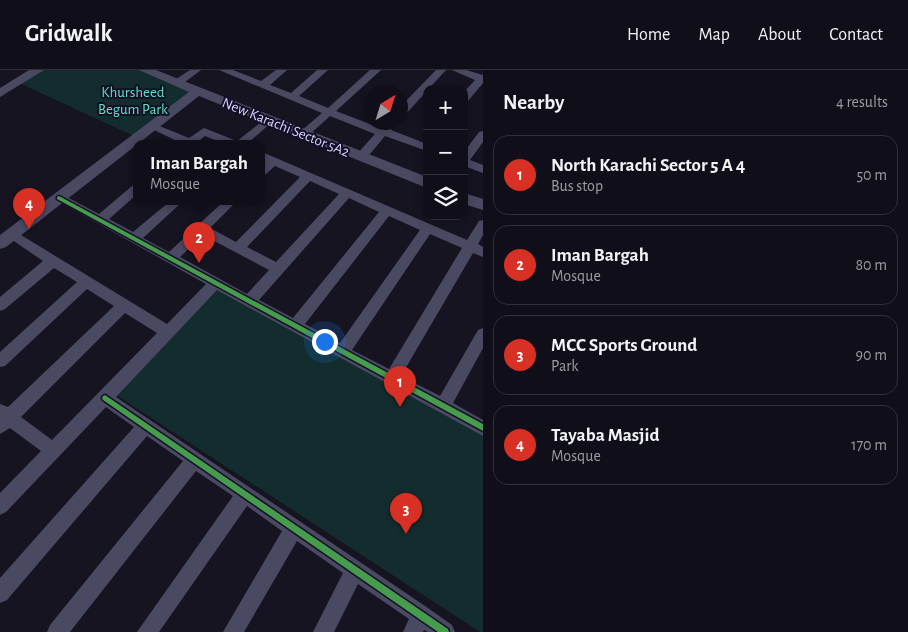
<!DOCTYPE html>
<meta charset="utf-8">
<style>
body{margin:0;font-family:"Alegreya Sans",sans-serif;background:#1e1d26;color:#f1f3f6}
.controls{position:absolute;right:15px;top:15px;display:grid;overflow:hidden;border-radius:10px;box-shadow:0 2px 12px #0003}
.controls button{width:45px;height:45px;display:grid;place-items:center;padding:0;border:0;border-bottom:1px solid #302f38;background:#100f19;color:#f1f3f6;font:25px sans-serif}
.compass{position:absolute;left:363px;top:15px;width:45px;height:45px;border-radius:50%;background:#100f19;box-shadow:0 2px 12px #0003;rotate:38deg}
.you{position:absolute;left:324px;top:271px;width:18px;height:18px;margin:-12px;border:4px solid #fff;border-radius:50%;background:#1a73e8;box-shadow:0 0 0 8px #1a73e833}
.badge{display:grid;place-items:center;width:32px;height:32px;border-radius:50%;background:#d93025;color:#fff;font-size:16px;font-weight:700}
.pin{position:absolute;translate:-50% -41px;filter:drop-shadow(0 1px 2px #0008)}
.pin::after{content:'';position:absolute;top:26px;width:18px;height:15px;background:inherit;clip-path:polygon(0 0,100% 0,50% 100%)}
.popup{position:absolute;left:133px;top:70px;width:132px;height:65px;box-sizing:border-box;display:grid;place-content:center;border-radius:10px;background:#100f19;filter:drop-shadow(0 1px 4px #0005);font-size:16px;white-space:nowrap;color:#9c9ca2}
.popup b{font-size:19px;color:#f1f3f6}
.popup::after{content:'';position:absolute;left:50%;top:100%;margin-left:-10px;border:10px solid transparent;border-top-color:#100f19}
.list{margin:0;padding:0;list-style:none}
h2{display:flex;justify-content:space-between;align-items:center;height:65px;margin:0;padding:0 20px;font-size:21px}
h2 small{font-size:16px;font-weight:400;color:#9c9ca2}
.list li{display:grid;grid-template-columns:32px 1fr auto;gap:15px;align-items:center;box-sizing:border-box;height:80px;margin:0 10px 10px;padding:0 10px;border:1px solid #302f38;border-radius:15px}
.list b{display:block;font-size:19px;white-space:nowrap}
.list p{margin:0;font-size:16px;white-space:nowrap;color:#9c9ca2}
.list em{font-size:16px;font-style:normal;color:#9c9ca2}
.icon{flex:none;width:28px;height:28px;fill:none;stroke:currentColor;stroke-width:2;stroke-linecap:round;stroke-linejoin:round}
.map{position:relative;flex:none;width:483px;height:562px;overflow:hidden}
header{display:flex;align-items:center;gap:30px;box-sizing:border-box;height:70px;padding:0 25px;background:#100f19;border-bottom:1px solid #302f38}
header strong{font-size:24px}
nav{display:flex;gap:28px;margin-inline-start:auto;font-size:18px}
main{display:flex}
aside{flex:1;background:#100f19}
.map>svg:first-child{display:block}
</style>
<header>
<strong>Gridwalk</strong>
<nav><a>Home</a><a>Map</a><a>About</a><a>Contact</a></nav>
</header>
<main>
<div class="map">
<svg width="483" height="562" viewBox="0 0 483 562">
<rect width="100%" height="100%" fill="#161421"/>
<!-- green -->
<path fill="#132c2d" d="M38,0H143L197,22L138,68L17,12Z
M216,218L483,365V562H480L116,325Z"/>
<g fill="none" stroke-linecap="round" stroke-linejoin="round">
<!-- minor -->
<path fill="#4a4962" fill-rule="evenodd" d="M190,0H201L181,15H173V11Z
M219,0H233L261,11L276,0H287L270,15L291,23L317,0H328L299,26L328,38L370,0H381L336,41L380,58L386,52H397L391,60L427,74V81L385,66L365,90H357V84L375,64L330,46L308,66H300V62L322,43Z
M436,0H446L404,46L400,47V37Z
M452,0H466L483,5V13L468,31L464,32V22L475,10Z
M268,47L272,48V52L247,74H225L205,66L195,74H183L148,57L149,55H157L189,68L204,58L237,71Z
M483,61V72L470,90L483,95V103L464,96V82L479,62Z
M262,82L467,170L479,151L483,150V165L478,174L483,177V187L473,183L401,306L440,326L478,260L483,258V278L453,333L483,350V366L217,220L116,327L428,538L452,555L455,562H428L424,560L423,562H403L409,549L358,514L334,562H313L343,503L297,471L244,562H223L282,461L247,436L159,562H137L233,426L196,401L70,562H47L50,555L183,391L147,366L7,530L0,533V508L134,357L106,337L6,442L0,445V423L41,381L10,358L0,364V334L8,337L114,236L87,219L5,296L0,297V282L77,212L54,198L5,239L0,241V227L43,191L5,165L11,160L16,162L167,254L206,214L53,128L59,124L63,125L99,144L132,116L136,115V125L109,149L133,162L169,132H182L143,168L169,182L223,132H236L210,158L236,172L300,107L275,96L266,104L262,105V95L265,92L262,90ZM310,111L339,124L276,192L247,177ZM349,128L379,142L293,248L259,230ZM389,146L420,160L340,273L305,254ZM430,164L462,178L389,299L352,280ZM203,165L269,200L247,224L180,187ZM125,243L157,263L52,370L21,347Z"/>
<!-- tertiary -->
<path fill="#4a4962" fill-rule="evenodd" d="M29,0H44L0,27V18Z
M139,0H156L427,107V118L199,26L6,177L0,179V165L189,22Z
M464,123L483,129V140L464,134Z"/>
<!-- cycleway casing -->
<g stroke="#130f26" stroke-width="3">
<path id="cycleway" d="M59,126L483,354V361L57,129V127Z
M105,325L448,559L449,562H438L103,330L102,328L103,326Z"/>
</g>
<!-- cycleway -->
<use href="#cycleway" fill="#469c4c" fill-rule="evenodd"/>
</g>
<g text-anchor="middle" stroke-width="4" stroke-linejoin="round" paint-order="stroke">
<!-- far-park labels -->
<g font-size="15" fill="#5fe0c0" stroke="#130f26">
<text x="133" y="27">Khursheed<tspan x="133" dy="17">Begum Park</tspan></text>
</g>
<!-- far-street labels -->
<g font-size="15" fill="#d9d4ff" stroke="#130f26">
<text transform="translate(286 57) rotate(22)" y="5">New Karachi Sector 5A2</text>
</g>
</g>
</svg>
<div class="controls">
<button>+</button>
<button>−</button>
<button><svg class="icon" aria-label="layers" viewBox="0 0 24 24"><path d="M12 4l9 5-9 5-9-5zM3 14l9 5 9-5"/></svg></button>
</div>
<svg class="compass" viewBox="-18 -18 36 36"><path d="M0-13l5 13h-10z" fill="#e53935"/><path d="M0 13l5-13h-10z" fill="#9c9ca2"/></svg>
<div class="you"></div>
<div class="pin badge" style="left:400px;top:337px">1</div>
<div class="pin badge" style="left:199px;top:193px">2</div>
<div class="popup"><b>Iman Bargah</b>Mosque</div>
<div class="pin badge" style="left:406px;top:464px">3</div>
<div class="pin badge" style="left:29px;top:159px">4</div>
</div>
<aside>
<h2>Nearby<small>4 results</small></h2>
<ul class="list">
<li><span class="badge">1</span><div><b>North Karachi Sector 5 A 4</b><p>Bus stop</p></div><em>50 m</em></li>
<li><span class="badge">2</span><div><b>Iman Bargah</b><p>Mosque</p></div><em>80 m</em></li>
<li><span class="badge">3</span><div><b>MCC Sports Ground</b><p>Park</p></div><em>90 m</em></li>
<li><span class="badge">4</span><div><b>Tayaba Masjid</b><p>Mosque</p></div><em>170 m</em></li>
</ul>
</aside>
</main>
